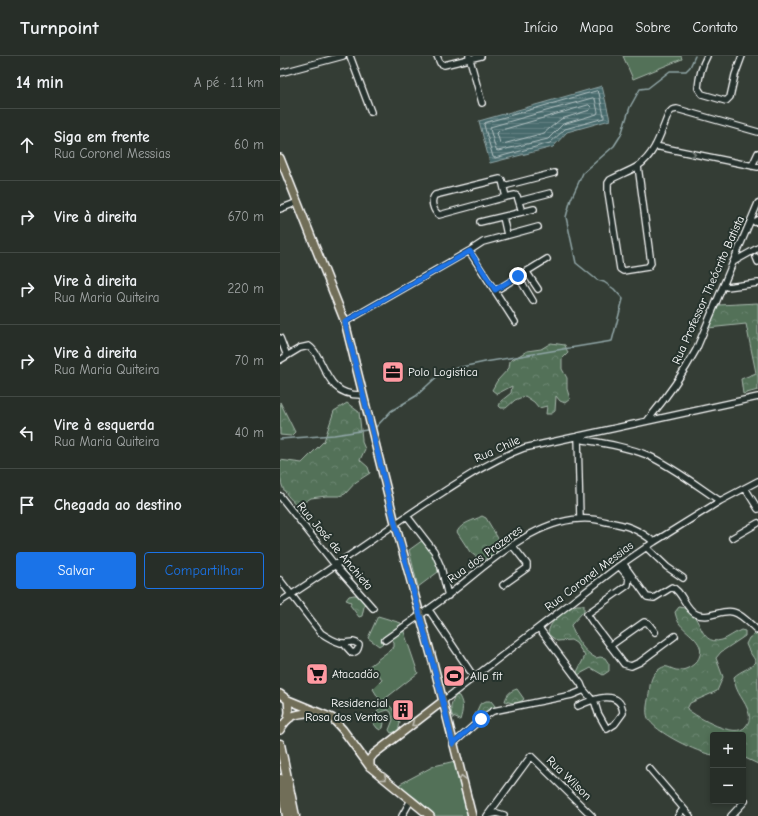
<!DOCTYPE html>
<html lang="pt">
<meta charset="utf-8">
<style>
body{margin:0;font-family:"Comic Neue",sans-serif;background:#333a34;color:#f1f3f6}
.controls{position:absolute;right:12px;bottom:12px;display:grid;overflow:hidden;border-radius:4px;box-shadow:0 2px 6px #0003}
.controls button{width:36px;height:36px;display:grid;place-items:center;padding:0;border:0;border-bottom:1px solid #434a45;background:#272e28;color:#f1f3f6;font:20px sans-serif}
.stop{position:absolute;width:12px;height:12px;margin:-9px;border:3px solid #1a73e8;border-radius:50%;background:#fff}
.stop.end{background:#1a73e8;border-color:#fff;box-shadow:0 1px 4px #0008}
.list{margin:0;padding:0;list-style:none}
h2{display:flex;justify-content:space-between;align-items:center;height:52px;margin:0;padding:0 16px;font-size:17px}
h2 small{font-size:13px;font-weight:400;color:#a4a8a8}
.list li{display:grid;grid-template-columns:26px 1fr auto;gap:12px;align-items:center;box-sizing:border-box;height:72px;padding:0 16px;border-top:1px solid #434a45}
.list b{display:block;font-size:15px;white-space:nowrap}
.list p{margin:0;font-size:13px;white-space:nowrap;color:#a4a8a8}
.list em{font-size:13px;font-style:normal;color:#a4a8a8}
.actions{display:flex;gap:8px;padding:12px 16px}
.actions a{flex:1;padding:9px 0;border:1px solid #1a73e8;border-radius:4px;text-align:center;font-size:14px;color:#1a73e8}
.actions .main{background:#1a73e8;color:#fff}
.icon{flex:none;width:22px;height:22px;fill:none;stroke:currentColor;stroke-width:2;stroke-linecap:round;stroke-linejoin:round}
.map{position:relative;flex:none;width:478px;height:760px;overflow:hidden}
header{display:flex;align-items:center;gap:24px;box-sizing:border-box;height:56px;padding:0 20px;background:#272e28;border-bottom:1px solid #434a45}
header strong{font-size:19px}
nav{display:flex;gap:22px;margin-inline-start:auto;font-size:14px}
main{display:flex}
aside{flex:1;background:#272e28}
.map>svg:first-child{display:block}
</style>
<header>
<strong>Turnpoint</strong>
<nav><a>Início</a><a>Mapa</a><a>Sobre</a><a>Contato</a></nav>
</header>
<main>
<aside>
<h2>14 min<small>A pé · 1.1 km</small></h2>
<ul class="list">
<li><svg class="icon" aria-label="ahead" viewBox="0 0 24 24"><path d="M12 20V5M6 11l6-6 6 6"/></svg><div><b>Siga em frente</b><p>Rua Coronel Messias</p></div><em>60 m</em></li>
<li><svg class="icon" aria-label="right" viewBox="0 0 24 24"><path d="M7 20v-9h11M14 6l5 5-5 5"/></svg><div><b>Vire à direita</b></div><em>670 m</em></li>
<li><svg class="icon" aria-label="right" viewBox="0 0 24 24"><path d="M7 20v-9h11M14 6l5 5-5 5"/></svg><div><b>Vire à direita</b><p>Rua Maria Quiteira</p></div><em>220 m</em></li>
<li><svg class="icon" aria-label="right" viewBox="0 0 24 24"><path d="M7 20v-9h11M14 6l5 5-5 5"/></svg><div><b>Vire à direita</b><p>Rua Maria Quiteira</p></div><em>70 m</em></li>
<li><svg class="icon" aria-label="left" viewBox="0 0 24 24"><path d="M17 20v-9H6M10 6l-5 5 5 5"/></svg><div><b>Vire à esquerda</b><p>Rua Maria Quiteira</p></div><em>40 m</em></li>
<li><svg class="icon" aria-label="arrive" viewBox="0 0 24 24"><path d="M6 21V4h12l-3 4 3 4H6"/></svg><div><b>Chegada ao destino</b></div></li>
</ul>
<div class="actions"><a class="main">Salvar</a><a>Compartilhar</a></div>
</aside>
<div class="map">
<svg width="478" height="760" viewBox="0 0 478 760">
<defs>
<pattern id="forest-crowns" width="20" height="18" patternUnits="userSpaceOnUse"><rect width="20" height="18" fill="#527159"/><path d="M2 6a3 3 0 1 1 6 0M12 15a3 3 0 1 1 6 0" fill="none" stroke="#6c8672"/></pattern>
<pattern id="water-rules" width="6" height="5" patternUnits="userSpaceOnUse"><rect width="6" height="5" fill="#476a6c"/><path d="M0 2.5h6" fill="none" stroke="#638082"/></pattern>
</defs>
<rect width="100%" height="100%" fill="#343d35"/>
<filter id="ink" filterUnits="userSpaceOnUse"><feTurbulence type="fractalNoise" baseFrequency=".025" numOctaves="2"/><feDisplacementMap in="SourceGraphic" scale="8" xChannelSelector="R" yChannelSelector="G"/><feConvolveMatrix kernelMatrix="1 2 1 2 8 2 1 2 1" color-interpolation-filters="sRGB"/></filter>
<g filter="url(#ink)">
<!-- green -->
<path fill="#527159" stroke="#a8b8ac" d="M343,0H401L402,3L353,23Z
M143,484C152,494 157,503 158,516L138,531L129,494Z
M98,560L121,567L138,617L101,646L93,633L102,624L100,620L88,611L114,591V586L111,582L99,590L88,582Z
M175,705L186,747L188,760H156L137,743L119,730L120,728L154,710Z"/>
<!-- forest -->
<path fill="url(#forest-crowns)" stroke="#a8b8ac" d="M478,247V334L463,338L461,323L476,317L466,268L428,272L439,249Z
M271,287L285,289L288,297L282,303V313L287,322V333L290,343L285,347L280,345L276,340L275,355L271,358H266L267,350L259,352L254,346L245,340L235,344L226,352H221L219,350L221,345L231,337L232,330L217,338L212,334L217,325L229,312L230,305L247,295L261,293Z
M0,346L15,376L11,380L0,379Z
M67,347L79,356L82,383V386L85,393L80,404L88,411L90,417L76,426L65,438L59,440H46L31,442L18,450C0,434 0,428 0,404L22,407L44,385L54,355Z
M202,460L206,462L219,484L231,479V484L226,489L221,491L216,497L204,504L195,500L190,496L177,476C182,466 193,465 202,460Z
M74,539H77L85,546L82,560L79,561L70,549L71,546L66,544L69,540Z
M297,549H304V555L291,569C295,582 304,596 316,602L320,601L325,602L329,608V615L323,619L311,612L298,619L297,616L305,600L296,587L291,584L277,585L268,578C269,565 285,553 297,549Z
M399,551C424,553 416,591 442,584C448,582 454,577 461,574L465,575V580L441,596L436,602L443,621L437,635L410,647L407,653C417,661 456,684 466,670C469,666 470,663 469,658C466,644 455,638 454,621C461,614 470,613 476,606C473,600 468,595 466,588L469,582L475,578L478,579V708L463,701V679H433V699C418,697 374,676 368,662C365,655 368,645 369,638C370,630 370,621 377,615C386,607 388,612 396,614C405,616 418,608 420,599C424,585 406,577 399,567C397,564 396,560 395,556Z
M237,633L244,643C238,649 232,647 225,645C227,638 230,635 237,633Z
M176,639L179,640C184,649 183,654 180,664L173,661C169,652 171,646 176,639Z
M206,645H211L215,650V652L194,661L200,648Z
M108,648L112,652L120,667L118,675L111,677L109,674L113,664L111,656L108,654L98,657L97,655L102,650Z
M94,658L104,667L103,672L100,674L97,672L92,665L93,663L92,660Z"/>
<!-- water -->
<path fill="url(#water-rules)" stroke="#91a6a7" d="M322,30L330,64L287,76L273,91L210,107L199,65Z"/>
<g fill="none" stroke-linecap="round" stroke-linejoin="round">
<!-- shore -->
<path stroke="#b5c3c4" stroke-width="1" d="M317,35L319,37L324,60V62L285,73L270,87L215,102L213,101L204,69L205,67Z
M313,42L315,43L318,56L317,58L283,68L268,83L218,95L216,94L210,73L211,71Z
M309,49L311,51L310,54L281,63L264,77L223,88L220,87L217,77L219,75Z"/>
<!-- stream -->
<path stroke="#91a6a7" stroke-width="1.5" d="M96,371L111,355L136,340L163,315L205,306L332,285L343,243L334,233L324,226L317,224L296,207L286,161L291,143L303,117L334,90L341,79L350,51L360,33L368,32L390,15H406L410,11L415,0
M0,383L54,379L87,374"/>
<!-- minor casing -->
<g stroke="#fff" stroke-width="8">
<path id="minor" d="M70,0L91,56
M157,0L160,7L164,9L201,0
M189,0L202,47
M427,0C421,11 419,20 418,32L422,38L446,45L450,41L455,19L462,0
M0,17L63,0
M375,90L478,111
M358,110L371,207L368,211L343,215L340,213L328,136V127L330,124C339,119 350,115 358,110C376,98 381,75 389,57L392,54L397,53L478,76
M472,110L478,97
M224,130L274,117
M239,145L270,137
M0,153L18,146
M242,156L254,153
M223,161L227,179
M200,166L242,156L237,140L235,139L226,141L222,124L220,123L155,139C150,144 153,155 159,159L226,141
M475,166L478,164
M189,195L203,186L258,171
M476,201L478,206
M453,206L478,192
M246,215L258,233
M238,220L253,245
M447,231L478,227
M215,235L235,266
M65,266L189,195L215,235L267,203
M0,282L7,300
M0,304L20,292L29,290C35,294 37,299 40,305C50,326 57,340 83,339
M367,365C386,342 402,320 416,294L478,147
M298,380L300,463
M298,383C321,387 345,390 367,399C393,411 416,429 440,445
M465,432L478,453
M0,440L55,509L93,552
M127,460L154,495L161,511L168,540
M452,482L478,467
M366,491L387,511L403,522
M343,507L367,541L374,542L392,531C403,536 405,553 416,558C428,564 441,553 453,556C462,558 471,569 478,575
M339,510L349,522L348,529L307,558L313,567L344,608L351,610L360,606L395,580
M0,524L41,577C47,581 53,585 61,587C68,588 73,583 79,589C78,594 77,596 72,597L63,587
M223,529L247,512V508L232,489
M0,546C50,514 97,480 146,447C179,426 207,406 244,392L478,341
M149,554L194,621
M105,584C127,568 150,553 172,536C208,508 252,465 300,463C309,462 319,464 327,466C347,469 358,473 374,486
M330,590L364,566L368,567L375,576
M163,645L339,510L374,486L440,445L478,425
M298,650C313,643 341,632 343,657L335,668L327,673L318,657L315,647L303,633
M173,688L201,663L213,655L292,639L302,635L303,633L301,628L259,572
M369,712L410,760
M208,759L217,757L224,759
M122,760L131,744
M207,760L251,700L312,760
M398,760L403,753
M451,760L465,745"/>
</g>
<!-- major casing -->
<g stroke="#fff" stroke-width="10">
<path id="major" d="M0,102L65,266L115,467L153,606L192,760
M0,638L8,644L52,662L63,674L90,711L150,760
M8,662L9,656L8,644
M0,674C9,657 18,658 35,656
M90,711V703L94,698L163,645"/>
</g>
<!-- highway casing -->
<g stroke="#fff" stroke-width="11">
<path id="highway" d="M0,688L15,760
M0,723L7,760"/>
</g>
<!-- minor -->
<use href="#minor" stroke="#26332d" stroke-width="5.5"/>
<!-- major -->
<use href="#major" stroke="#716e59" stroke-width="7"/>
<!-- highway -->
<use href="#highway" stroke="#716e59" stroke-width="8"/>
</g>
<!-- one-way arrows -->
<defs><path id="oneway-chevron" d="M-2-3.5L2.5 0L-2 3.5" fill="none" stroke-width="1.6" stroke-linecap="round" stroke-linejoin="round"/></defs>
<use stroke="#727a76" href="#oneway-chevron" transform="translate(413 98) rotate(11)"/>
<g stroke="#bfbeb4">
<use href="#oneway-chevron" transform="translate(134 668) rotate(143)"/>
<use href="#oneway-chevron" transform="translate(104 722) rotate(39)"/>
<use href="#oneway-chevron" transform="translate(182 722) rotate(-104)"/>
</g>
</g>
<g fill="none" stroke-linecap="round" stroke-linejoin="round" filter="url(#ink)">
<!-- route -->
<path stroke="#1a73e8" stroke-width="5" d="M201,663L173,688L160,634L115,467L65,266L190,195L215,234L238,220"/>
</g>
<!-- icons -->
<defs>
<g id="office-square" transform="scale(1.15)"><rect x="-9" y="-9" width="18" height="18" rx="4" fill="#ff9aa2" stroke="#26332d"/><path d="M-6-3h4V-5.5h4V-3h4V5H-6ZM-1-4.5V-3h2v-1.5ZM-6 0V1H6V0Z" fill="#111"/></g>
<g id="supermarket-square" transform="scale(1.15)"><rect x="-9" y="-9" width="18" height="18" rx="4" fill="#ff9aa2" stroke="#26332d"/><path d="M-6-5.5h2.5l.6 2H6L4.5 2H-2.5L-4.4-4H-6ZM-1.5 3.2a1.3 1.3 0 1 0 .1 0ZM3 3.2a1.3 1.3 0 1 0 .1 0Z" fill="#111"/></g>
<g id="stadium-square" transform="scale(1.15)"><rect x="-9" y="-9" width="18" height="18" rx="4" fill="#ff9aa2" stroke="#26332d"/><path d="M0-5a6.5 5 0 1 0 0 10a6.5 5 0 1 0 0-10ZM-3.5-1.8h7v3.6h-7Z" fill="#111"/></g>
<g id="building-square" transform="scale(1.15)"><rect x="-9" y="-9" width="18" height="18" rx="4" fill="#ff9aa2" stroke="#26332d"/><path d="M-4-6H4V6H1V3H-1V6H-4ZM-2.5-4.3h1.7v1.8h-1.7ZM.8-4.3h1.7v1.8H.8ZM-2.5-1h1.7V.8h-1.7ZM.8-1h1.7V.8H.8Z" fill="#111"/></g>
</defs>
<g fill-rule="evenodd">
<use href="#office-square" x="113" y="316"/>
<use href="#supermarket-square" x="37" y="618"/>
<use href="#stadium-square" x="174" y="620"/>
<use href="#building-square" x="123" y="654"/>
</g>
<g text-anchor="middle" stroke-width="4" stroke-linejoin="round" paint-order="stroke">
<!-- street labels -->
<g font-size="12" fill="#fff" stroke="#26332d">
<text transform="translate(428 234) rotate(-66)" y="4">Rua Professor Theócrito Batista</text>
<text transform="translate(217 393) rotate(-24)" y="4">Rua Chile</text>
<text transform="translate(55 490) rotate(50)" y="4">Rua José de Anchieta</text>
<text transform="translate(205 498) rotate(-36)" y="4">Rua dos Prazeres</text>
<text transform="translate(309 520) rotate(-37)" y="4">Rua Coronel Messias</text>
<text transform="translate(289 722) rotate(44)" y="4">Rua Wilson</text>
</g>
<!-- poi labels -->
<g font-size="12" fill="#fff" stroke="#26332d" text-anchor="start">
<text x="128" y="320">Polo Logistica</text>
<text x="52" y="622">Atacadão</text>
<text x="190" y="624">Allp fit</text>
<text x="108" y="651" text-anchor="end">Residencial<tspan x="108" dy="14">Rosa dos Ventos</tspan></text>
</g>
</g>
</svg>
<div class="controls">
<button>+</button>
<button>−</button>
</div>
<div class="stop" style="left:201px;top:663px"></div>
<div class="stop end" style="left:238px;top:220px"></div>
</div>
</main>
